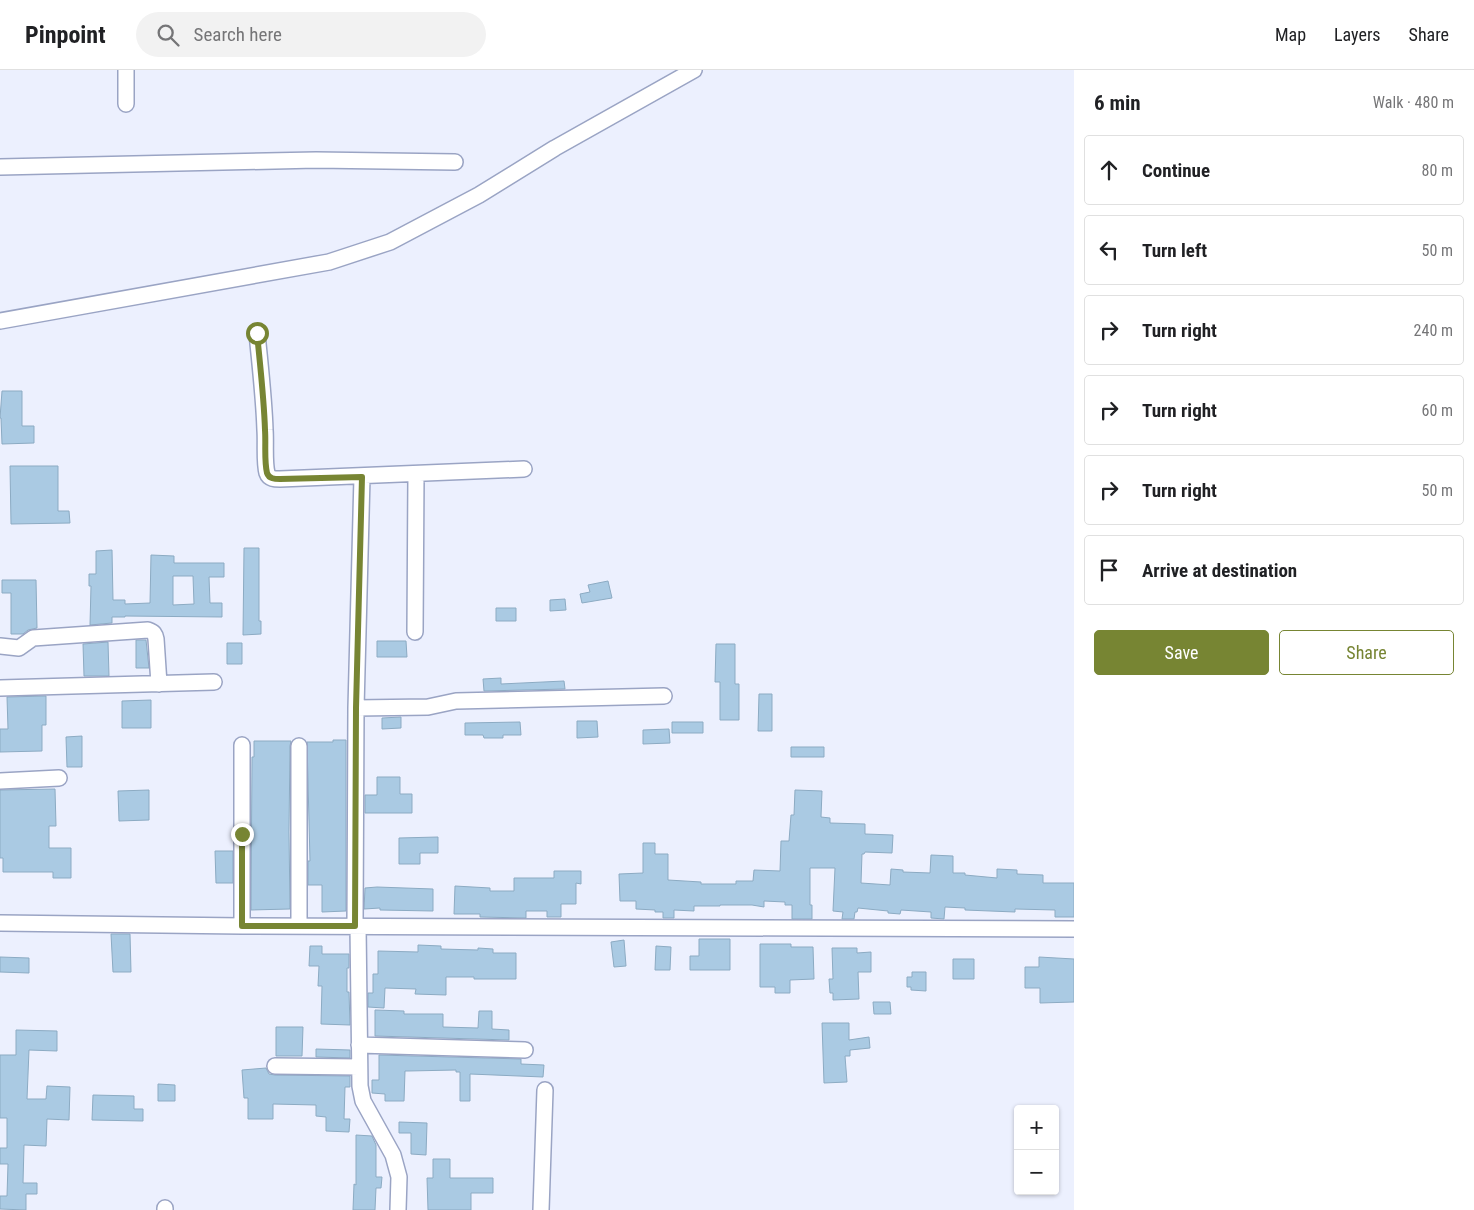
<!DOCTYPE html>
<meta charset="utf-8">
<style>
body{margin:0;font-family:"Roboto Condensed",sans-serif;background:#f2f2f2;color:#202124}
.controls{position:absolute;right:15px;bottom:15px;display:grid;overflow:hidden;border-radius:5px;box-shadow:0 1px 4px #0004}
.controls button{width:45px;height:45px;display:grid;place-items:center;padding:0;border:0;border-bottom:1px solid #e0e0e0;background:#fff;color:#202124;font:25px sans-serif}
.stop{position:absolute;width:15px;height:15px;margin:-11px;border:4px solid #778533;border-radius:50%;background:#fff}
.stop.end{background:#778533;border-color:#fff;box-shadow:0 1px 5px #0008}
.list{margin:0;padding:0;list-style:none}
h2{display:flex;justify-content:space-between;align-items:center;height:65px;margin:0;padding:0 20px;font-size:21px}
h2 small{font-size:16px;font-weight:400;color:#757577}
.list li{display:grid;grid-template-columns:32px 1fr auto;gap:15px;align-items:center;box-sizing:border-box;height:70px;margin:0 10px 10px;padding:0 10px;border:1px solid #e0e0e0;border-radius:5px}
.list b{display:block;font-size:19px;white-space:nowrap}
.list em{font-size:16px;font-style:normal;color:#757577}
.actions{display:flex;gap:10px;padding:15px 20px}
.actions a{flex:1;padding:11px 0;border:1px solid #778533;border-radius:5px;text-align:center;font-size:18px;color:#778533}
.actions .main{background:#778533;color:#fff}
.icon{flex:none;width:28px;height:28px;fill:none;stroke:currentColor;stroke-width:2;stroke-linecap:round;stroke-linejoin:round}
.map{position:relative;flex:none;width:1074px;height:1140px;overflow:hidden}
header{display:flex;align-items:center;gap:30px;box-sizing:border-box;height:70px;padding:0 25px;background:#fff;border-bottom:1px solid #e0e0e0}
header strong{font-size:24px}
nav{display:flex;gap:28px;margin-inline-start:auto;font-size:18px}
.search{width:350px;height:45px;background:#f2f2f2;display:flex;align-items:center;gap:12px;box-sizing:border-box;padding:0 18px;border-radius:28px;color:#757577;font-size:19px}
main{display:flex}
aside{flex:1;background:#fff}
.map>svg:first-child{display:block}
</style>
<header>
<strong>Pinpoint</strong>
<div class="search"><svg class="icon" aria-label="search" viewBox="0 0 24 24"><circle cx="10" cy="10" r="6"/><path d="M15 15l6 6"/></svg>Search here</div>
<nav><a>Map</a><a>Layers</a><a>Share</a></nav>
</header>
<main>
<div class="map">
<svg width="1074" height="1140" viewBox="0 0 1074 1140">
<rect width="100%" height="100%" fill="#ecf0fe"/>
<!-- building -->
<path fill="#aacae3" stroke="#8cabc3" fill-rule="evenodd" d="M2,321H22V356H34V373L2,374L1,348H0Z
M10,396H58V441H69L70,453L11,454Z
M244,478H259V551H261V564L243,565Z
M112,480L113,530H125V534L150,533L151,485L174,486V493H224V507H209L210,533H222V547L125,546V547H112V553L90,555L91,516H89V504H96V481ZM173,506H193L194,534L173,535Z
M2,510H36L37,558L28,560L23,564H11V523H2Z
M608,511L612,528L582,533L580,524L590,522L588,515Z
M565,529L566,540L550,541V530Z
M496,538H516V551H496Z
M136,570H146L149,598H136Z
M377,571H406L407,587H377Z
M108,572L109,606H84L83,574Z
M227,573H242V594H227Z
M716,574H735V614H739V650H720V612H715Z
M501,608V614L564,611L565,619L484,621L483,609Z
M759,624H772V661H758Z
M46,626V655H42V681L0,682V659H8L7,627Z
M151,630V658H122V631Z
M401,647V658L382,659V648Z
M577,651H597L598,667L577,668Z
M520,652L521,665H503V668H484L483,665H465V653Z
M672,652H703V663H672Z
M669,659L670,673L643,674V660Z
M82,666V697H67L66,667Z
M333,670H346V841L322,842V815H308V791H310L307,672H333Z
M254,671H291L290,676L289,762L290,839L251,840L252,687H254Z
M791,677H824V687H791Z
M377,707H400V724H412V743H365V725H377Z
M55,719L56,756H49V778H71V808H53V802H3V788H0V720Z
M149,720V750L119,751L118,721Z
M795,720L822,721L821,747L830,748V753L865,754V764L893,765L892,783L865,782L864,784H862L861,813L890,815L891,799L903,800V802L930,803L931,785L953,786V803H965V805L997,808V799L1017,800V804L1043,805V813H1074V847H1055V840L1015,839V842L965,840V838L945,837L944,849L931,848V842L901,840L900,844L888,843V841L858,838L857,842H855L854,849H842L843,842L833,841L835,798H810V835H812V849H792V835H785V832L764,831V837L752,835H720V836H694V841L674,840V848H663V842H655V840L636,839V831H620L619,804L643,803V773H655V784H668V810L701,812V814H736V811H753L754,800L780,801L781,771H789L791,745H794Z
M438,767V783H420V794H399V768Z
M215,781H233V813H216Z
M554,801H581V814L576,813V834H561V847H547V841H526V848L480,847V844H454L455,816L490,818V821H514V808H554Z
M377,817L433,819V841L380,840V838L364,839L365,818Z
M111,864H130L131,902H113Z
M699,869H730V900H690V886H699Z
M624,870L626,896L614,897L611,872Z
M760,874H791V877H813L814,909L790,910V923H775V917H760Z
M418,875L441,876V879L478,880V878L493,879V883H516V909H474V907H446V925L415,924L416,919L385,918L384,938L368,937V923H373V904H378V881L418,882Z
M310,876H322V884H349V898H347V922H349L350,955L321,954L322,916H318L319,896H309Z
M656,876L671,877L670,900H655Z
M832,878H857V883L871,882V902H858L859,929L833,930V923H830L829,909H833Z
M0,887L29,888V903L0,902Z
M1039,887L1074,889V932L1040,933V918H1025V897H1039Z
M953,889H974V909H953Z
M912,902H926V921L911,920V917H907V907H912Z
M873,932H890L891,944H874Z
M375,940L404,941V944H443V957L478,958L479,941H492V959L509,960V970L375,966Z
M822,953H849V970L869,967L870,978L850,980V986H845L847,1012L824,1013Z
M276,957H303L302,986H276Z
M16,960L57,961V981L29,980L27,1029H46L47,1016L70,1017L69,1050L47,1049L46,1076L24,1075L23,1113H37V1124H26V1140L0,1139V1126H7L8,1094H0V1078H7V1048H0V985H16Z
M316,979L350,980V988L316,987Z
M379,985L521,989V994L544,995L543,1007L470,1004V1031H460V1002H456V1000L408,1001H405L404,1031H385V1024L372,1023V1010H379Z
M266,998L269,1004L275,1005L350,1006V1017H345L344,1049H350L349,1062L326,1061V1047L316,1046V1035L273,1034V1049H248V1028H244L242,1000Z
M158,1014L175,1015V1031H158Z
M93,1025L134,1026V1039H143V1051L92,1050Z
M399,1052L427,1053L426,1085L411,1084V1063H399Z
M356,1065L372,1066L376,1075V1107H382L381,1118H376L375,1140H353L354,1114L356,1115Z
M433,1089H450V1108H493V1123H471V1140H428L427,1108H433Z"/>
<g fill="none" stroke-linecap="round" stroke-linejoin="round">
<!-- minor casing -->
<g stroke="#9aa4c4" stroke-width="18">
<path id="minor" d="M126,34V0
M0,97L316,90L455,92
M0,251L329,192L390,172L479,125L555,78L694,0
M257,263C260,295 264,328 265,360C266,372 264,392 267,403C269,409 275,409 280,409L524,399
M415,562L416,404
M0,576L19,578L33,568L148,560C154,562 155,564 156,569L159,614
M0,618L214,612
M356,638L428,637L456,631L664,626
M242,675V856
M0,711L59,708
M0,853L242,856L1074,859
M299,855V676
M355,856L356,638L362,407
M358,856L360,1016L363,1031L393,1085L399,1107L398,1140
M359,975L525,980
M275,996L359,997
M165,1138V1140
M541,1140L545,1020"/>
</g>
<!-- minor -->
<use href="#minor" stroke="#fff" stroke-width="15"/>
</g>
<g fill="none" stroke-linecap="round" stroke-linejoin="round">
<!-- route -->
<path stroke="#778533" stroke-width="6" d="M242,764V856H355L356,638L362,407L280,409C275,409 269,409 267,403C264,391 266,373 265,360C264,328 260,295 257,263"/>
</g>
</svg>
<div class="controls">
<button>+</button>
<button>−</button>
</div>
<div class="stop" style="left:257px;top:263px"></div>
<div class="stop end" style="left:242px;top:764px"></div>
</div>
<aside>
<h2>6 min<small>Walk · 480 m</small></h2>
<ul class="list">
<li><svg class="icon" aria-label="ahead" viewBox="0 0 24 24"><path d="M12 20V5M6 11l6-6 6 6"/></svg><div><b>Continue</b></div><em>80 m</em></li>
<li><svg class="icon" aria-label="left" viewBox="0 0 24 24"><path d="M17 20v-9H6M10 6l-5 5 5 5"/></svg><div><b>Turn left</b></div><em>50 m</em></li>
<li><svg class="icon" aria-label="right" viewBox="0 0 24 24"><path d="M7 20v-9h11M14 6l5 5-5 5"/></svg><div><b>Turn right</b></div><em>240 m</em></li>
<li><svg class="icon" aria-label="right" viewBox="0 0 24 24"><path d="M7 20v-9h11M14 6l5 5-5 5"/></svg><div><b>Turn right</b></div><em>60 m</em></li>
<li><svg class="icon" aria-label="right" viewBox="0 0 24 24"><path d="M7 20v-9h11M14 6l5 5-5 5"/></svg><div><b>Turn right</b></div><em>50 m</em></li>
<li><svg class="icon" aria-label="arrive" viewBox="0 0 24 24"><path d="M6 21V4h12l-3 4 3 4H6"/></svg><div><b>Arrive at destination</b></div></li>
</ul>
<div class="actions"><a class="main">Save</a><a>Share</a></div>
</aside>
</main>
